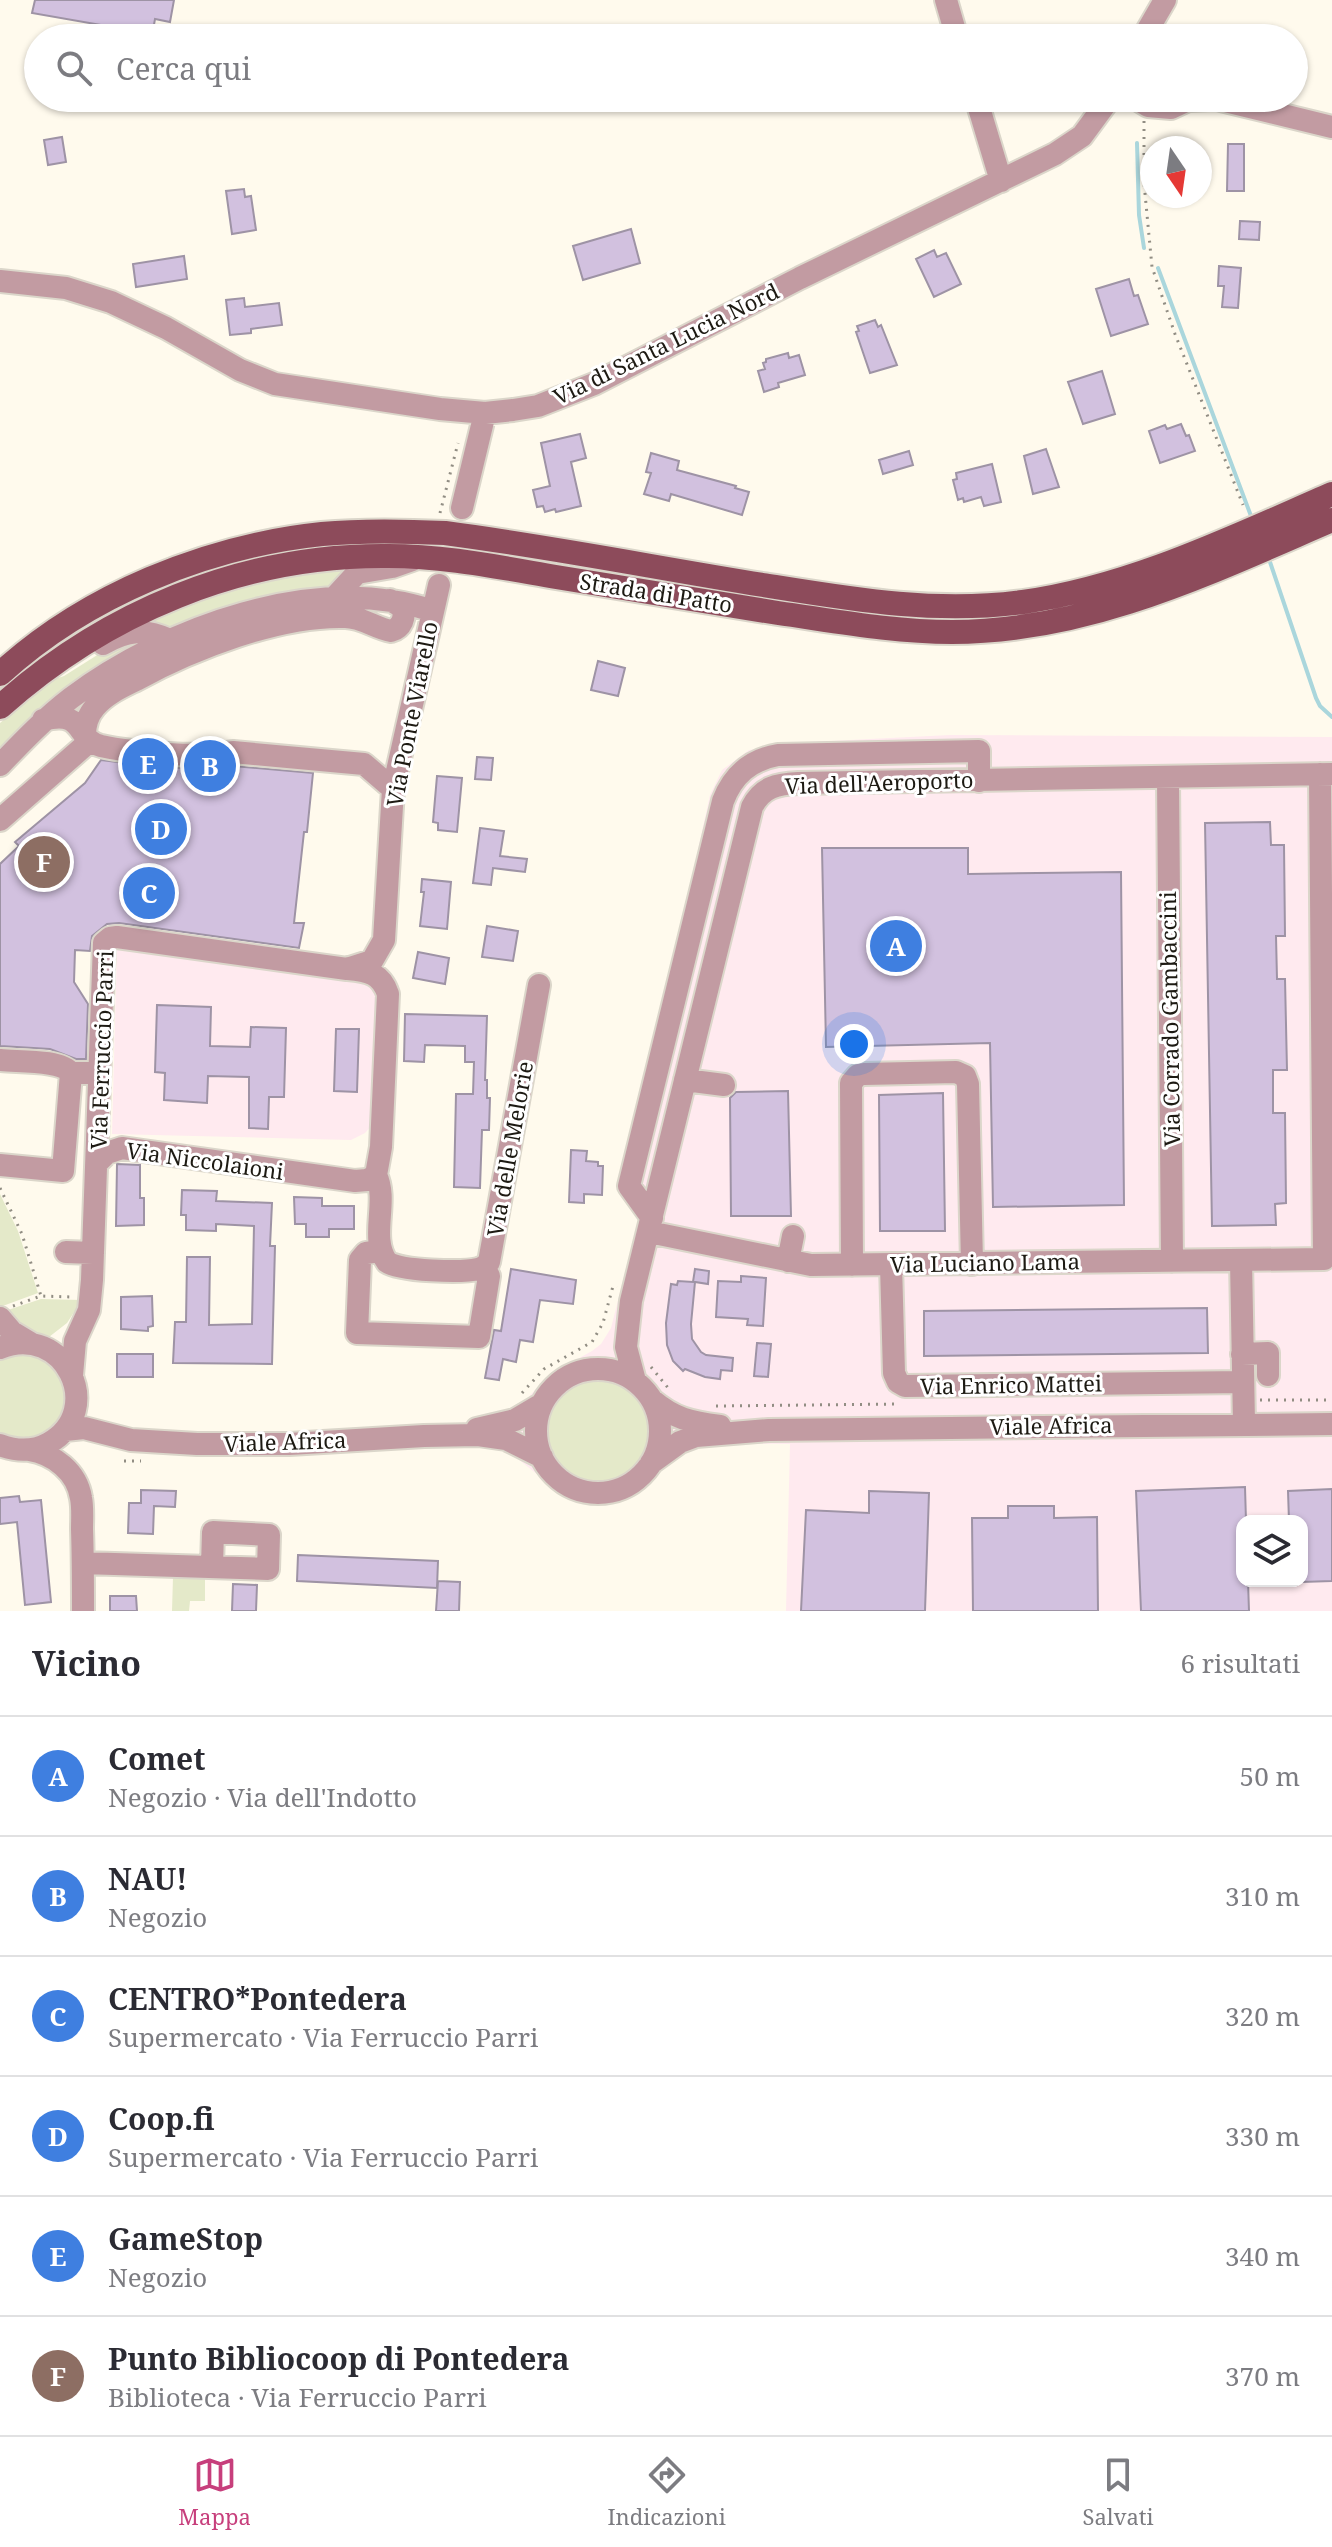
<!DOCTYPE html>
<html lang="it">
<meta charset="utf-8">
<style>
body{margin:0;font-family:"Noto Serif",serif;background:#f2f2f3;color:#2b2b33}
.controls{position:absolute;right:24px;bottom:24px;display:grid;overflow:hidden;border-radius:16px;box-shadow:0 2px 6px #0004}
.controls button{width:72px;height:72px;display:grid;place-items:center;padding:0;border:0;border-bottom:2px solid #e1e1e2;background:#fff;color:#2b2b33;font:40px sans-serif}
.compass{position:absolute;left:1140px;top:136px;width:72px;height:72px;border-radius:50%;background:#fff;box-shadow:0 2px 6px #0004;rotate:167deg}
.you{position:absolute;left:854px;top:1044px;width:28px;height:28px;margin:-20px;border:6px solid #fff;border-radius:50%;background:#1a73e8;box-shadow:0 0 0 12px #1a73e833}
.badge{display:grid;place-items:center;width:52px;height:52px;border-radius:50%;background:#c73f7c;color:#fff;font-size:26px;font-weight:700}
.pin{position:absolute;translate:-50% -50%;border:4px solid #fff;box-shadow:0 2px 8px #0006}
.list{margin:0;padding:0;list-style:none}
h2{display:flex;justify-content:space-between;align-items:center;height:104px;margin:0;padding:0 32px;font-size:34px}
h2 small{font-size:26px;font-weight:400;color:#7c7c81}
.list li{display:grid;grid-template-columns:52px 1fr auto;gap:24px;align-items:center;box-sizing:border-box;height:120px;padding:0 32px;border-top:2px solid #e1e1e2}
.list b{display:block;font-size:30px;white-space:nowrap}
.list p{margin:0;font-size:26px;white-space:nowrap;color:#7c7c81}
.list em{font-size:26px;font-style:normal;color:#7c7c81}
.icon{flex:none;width:44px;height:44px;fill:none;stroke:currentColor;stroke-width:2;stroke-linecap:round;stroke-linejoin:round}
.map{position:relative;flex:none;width:1332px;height:1611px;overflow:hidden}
.search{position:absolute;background:#fff;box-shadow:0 2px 6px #0004;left:24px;right:24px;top:24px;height:88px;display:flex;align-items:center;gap:20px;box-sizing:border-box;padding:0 28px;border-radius:44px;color:#7c7c81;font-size:30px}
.sheet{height:824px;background:#fff}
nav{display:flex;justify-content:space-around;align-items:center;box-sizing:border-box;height:112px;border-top:2px solid #e1e1e2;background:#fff;font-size:22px;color:#7c7c81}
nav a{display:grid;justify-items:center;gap:4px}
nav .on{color:#c73f7c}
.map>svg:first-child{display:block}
</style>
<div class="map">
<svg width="1332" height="1611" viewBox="0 0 1332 1611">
<rect width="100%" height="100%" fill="#fffaed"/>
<!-- industrial -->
<path fill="#ffeaef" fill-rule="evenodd" d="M950,735L1332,737V1611H786L790,1444L699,1443L670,1459L647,1486L631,1496L612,1503L578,1501L563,1495L518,1459L520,1406L550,1374L592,1351L601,1344L611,1328L640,1214L623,1191L710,795L722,770L749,750L790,743ZM1242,1521H1302V1581H1242Z
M117,950L378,984L372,1125L365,1133L351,1140L112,1134Z"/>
<!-- green -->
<path fill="#e4e9c9" d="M348,568L332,591L174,631L143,624L237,585L286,575Z
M155,640L0,753V723L49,681L64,676L110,647Z
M0,1194L18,1231L38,1293L0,1307Z
M41,1299L82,1300L67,1323L49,1337L30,1335L2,1312Z
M17,1354C25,1355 35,1355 42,1358C89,1379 60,1460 0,1433V1360Z
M548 1430a52 52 0 1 1 104 0a52 52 0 1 1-104 0Z
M173,1577L205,1579V1601H190L189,1611H172Z"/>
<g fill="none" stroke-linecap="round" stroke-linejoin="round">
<!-- stream -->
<path stroke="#aad6dc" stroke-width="4" d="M1137,143L1139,215L1144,248
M1158,268L1251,516
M1270,562L1316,698L1320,706L1332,717"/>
</g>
<!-- building -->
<path fill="#d2c1df" stroke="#9e93a5" stroke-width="2" d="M35,0H174L170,22L155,19L152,36L140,34L141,32L32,13Z
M62,137L66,162L48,165L44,140Z
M1228,144H1244V191H1227Z
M244,189L245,197L251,196L256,230L232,234L226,191Z
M1240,221L1260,222L1259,240L1239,239Z
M631,229L640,263L583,280L573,246Z
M934,250L937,257L946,253L961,284L934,297L916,259Z
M184,256L187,279L136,287L133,264Z
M1219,266L1241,268L1238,308L1222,307L1224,286H1218Z
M1129,279L1134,296L1138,295L1148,324L1111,336L1096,289Z
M244,298L245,307L279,303L282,325L251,329V333L230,335L226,300Z
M875,320L878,327L881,325L897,365L870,373L856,332L859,331L857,326Z
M788,353L789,358L799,355L805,375L778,383L779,387L764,392L758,371L765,369L763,363L766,362V359Z
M1102,371L1115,414L1083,424L1068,382Z
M1181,424L1186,436L1189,435L1195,451L1160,463L1149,431L1165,425L1167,429Z
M580,434L586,458L571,462L581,506L556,512L555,509L545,512L543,506L537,507L533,490L550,486L541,443Z
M1046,449L1059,487L1033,494L1024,456Z
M909,451L913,465L883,474L879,460Z
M651,453L679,461L677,470L736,486L735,488L749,492L742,515L671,494L669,501L644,494L651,473L646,472Z
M992,464L1001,502L984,506L981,497L964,502L963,498L958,500L953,480L957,479L956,473Z
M598,661L625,668L618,696L591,690Z
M477,757L493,758L491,780L475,779Z
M101,760L166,768L233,766L313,773L307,832H304L294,923H304L299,948L119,923L107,924L92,936L90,951L75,950L74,982L88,1004L86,1059H76L50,1049L0,1046V864L19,846L15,842L85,783Z
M437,776L462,778L457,832L438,830V823L433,822Z
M1270,822L1271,845H1284L1285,936H1276L1277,979H1285L1287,1070H1273V1113H1285L1286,1203L1275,1204L1276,1225L1212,1226L1205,823Z
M480,828L504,831L500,856L527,859L525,872L493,868L491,885L473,883Z
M822,848H968V874L1121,872L1124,1205L993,1207L990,1043L826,1047Z
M422,879L451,882L447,929L420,926L424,892H421Z
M487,926L518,931L513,961L482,957Z
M418,952L449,958L445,984L413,978Z
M157,1005L211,1007L210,1046L250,1047L251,1027L286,1028L284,1097H269L268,1129L249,1128V1077L208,1076L207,1103L164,1100L165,1073L155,1072Z
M405,1014L487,1016L485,1080H487V1098H490L489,1130H482L480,1188L454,1187L456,1094H473L474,1062H465V1046L425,1045L424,1062L404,1061Z
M336,1029H359L357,1092L334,1091Z
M788,1091L791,1216H731L730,1098L736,1092Z
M943,1093L945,1231H880L879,1095Z
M571,1150L587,1151L586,1161L598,1162V1166H603L602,1195L584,1194V1203L569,1202Z
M117,1164L140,1165V1198H144V1225L116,1226Z
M182,1190L217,1191L216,1201L272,1203L270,1246H275L272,1364L173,1363L175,1322H186L187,1257H210L209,1325L252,1324L254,1226L216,1224V1231L186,1230V1215H181Z
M294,1197L322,1198V1206H354V1229H329V1237H306V1224H295Z
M511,1269L576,1280L573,1304L540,1300L533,1342L520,1340L516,1362L503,1359L499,1380L485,1378L494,1330L501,1331Z
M695,1269L709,1271L708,1284L695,1282L691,1324L692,1339L701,1352L706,1355L733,1358L732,1371L721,1370L720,1379L705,1377L685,1369L683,1371L673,1361L667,1345L666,1323L671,1284L677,1285L678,1281L693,1282Z
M741,1276L766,1278L763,1326L747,1325L748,1319L716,1317L718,1281L741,1282Z
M152,1296L153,1326L148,1327V1331L121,1329V1297Z
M1207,1308L1208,1353L924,1356V1311Z
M757,1343L771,1344L768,1377L754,1376Z
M117,1354H153V1377H117Z
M1245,1487L1246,1521H1242V1581H1248L1249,1611H1141L1136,1491Z
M1332,1489V1581L1302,1582V1521H1289L1288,1491Z
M141,1490L176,1491L175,1507L154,1506L153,1534L128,1533L129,1503H141Z
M869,1491L929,1493L925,1611H801L806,1510L869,1513Z
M19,1496L20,1502L41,1500L51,1602L25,1605L17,1522L0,1524V1498Z
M1008,1506H1054V1518L1097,1517L1098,1611H973L972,1518H1008Z
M298,1555L438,1561L437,1588L297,1581Z
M438,1581L460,1582L459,1611H436Z
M233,1584L257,1585L256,1611H232Z
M110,1596H136L137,1611H110Z"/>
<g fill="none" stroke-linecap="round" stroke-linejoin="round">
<!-- minor casing -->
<g stroke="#dbd6ca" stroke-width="26">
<path id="minor" d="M946,0L957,38
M1143,38L1165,0
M976,98L1001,181
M1135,98L1148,106L1171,108L1188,100L1217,99L1332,127
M0,281L66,288L111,302L166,328L240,370L275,384L440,409L485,413L513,410L538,406L594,384L800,278L1055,154L1082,136L1110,98
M462,508L485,413
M334,598L357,573L392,567L412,560
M103,644C127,630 145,628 170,640
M43,720C86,709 74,739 101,746C131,753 203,758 233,752L364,764L393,789
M85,735C85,724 88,715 95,707C106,694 122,687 136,680C193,649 279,615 345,617C362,617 375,628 391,631C402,628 406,617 402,607L390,600
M0,765C23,741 45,718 71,698C166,627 316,572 433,611
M1168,778L1172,1261
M0,820L90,741
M0,1060C18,1062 60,1059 71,1073
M685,1080L724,1085
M97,1163L107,1153L122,1148L355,1181L367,1180L376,1175L381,1147L388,994C381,973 368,971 348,969
M0,1165L63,1171L71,1073H99
M376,1175C389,1202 369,1237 387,1262C400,1271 462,1273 478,1269C485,1267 484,1266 489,1262L539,985
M652,1218L629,1186L723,801C733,775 750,760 778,755L979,751V781
M649,1232L811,1265L1324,1259L1320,774
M380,1251L366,1253L360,1260L357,1333L479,1337L489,1276L484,1267
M66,1252L93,1253
M1241,1260L1244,1424
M788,1261L793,1236
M852,1265L851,1083L858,1075L864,1074L956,1072L965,1076L968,1084L972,1264
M891,1265L894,1373L898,1382L905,1386L1243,1382
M0,1318L12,1332L32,1344
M0,1348C64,1322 107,1410 49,1443C33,1452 16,1451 0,1445
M1242,1354L1268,1353V1375
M536 1431a62 62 0 1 1 124 0a62 62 0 1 1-124 0Z
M72,1375L75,1341L89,1310L92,1280L104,943L110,938L117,937L347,969L372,961L384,940L393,789L439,585
M635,1381L626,1347L631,1301L752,807C762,787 777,784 798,783L1332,774
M652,1400C675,1419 690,1422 720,1426
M477,1429L515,1420L542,1404
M65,1430L84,1428L131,1440L197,1444H289L424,1436L478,1435L506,1439L542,1457
M29,1450C54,1454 77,1472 81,1498C83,1508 82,1519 82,1529C83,1557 83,1584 83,1611
M651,1463L680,1442L696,1436L769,1430L1332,1424
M83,1563L268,1569L269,1535L213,1532L212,1566"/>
</g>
<!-- major casing -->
<g stroke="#dbd6ca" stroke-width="28">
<path id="major" d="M0,674C86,595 207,546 322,534C363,530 404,531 445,533C552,547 657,568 763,585C850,599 935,614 1023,602C1131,587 1233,537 1332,494
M0,707C105,613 240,556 382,556C441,555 498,567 556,577C630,589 704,601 778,613C835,621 893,632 952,632C1088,632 1209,573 1332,520"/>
</g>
<!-- path -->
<path stroke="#918d83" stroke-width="3" stroke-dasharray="2 6" stroke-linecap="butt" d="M1144,121V183L1152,267L1175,334L1243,505
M440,513L458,443
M0,1188L22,1234L41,1296
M13,1306L41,1296L72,1297
M651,1367L669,1389
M522,1393L544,1369L592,1342L603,1323L613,1286L617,1287
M1260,1400H1332
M716,1406L900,1404
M124,1461H141"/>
<!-- minor -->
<use href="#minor" stroke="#c29ba2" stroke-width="22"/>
<!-- major -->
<use href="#major" stroke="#8d4b5b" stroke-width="24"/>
</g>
<g text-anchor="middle" stroke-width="6" stroke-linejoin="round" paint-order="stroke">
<!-- street labels -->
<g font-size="22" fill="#1d1a13" stroke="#fff">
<text transform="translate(666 344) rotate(-26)" y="8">Via di Santa Lucia Nord</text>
<text transform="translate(656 593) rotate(9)" y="8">Strada di Patto</text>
<text transform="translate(412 714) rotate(-79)" y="8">Via Ponte Viarello</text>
<text transform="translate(879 783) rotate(-2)" y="8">Via dell'Aeroporto</text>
<text transform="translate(1170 1019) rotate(-91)" y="8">Via Corrado Gambaccini</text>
<text transform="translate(102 1050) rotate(-88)" y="8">Via Ferruccio Parri</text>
<text transform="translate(510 1149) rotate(-80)" y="8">Via delle Melorie</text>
<text transform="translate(205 1161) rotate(8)" y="8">Via Niccolaioni</text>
<text transform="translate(985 1263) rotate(-1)" y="8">Via Luciano Lama</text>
<text transform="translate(1011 1385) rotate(-1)" y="8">Via Enrico Mattei</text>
<text transform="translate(1051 1426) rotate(-1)" y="8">Viale Africa</text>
<text transform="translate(285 1442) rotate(-2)" y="8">Viale Africa</text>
</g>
</g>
</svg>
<div class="controls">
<button><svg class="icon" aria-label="layers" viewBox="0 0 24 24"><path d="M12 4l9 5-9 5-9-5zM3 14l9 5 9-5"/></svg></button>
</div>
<svg class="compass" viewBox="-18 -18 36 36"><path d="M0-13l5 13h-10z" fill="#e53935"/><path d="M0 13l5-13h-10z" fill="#7c7c81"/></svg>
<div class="you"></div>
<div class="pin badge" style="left:896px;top:946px;background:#3f7fe0">A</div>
<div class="pin badge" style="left:210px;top:766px;background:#3f7fe0">B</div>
<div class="pin badge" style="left:149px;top:893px;background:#3f7fe0">C</div>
<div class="pin badge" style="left:161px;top:829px;background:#3f7fe0">D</div>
<div class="pin badge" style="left:148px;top:764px;background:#3f7fe0">E</div>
<div class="pin badge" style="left:44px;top:862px;background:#8d6e63">F</div>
<div class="search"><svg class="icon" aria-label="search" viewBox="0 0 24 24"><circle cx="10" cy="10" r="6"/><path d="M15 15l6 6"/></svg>Cerca qui</div>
</div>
<section class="sheet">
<h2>Vicino<small>6 risultati</small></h2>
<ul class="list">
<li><span class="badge" style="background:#3f7fe0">A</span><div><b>Comet</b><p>Negozio · Via dell'Indotto</p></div><em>50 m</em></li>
<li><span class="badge" style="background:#3f7fe0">B</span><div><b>NAU!</b><p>Negozio</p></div><em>310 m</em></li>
<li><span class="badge" style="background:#3f7fe0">C</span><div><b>CENTRO*Pontedera</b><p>Supermercato · Via Ferruccio Parri</p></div><em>320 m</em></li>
<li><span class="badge" style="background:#3f7fe0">D</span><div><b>Coop.fi</b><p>Supermercato · Via Ferruccio Parri</p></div><em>330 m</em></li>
<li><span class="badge" style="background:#3f7fe0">E</span><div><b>GameStop</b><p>Negozio</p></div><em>340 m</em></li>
<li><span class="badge" style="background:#8d6e63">F</span><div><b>Punto Bibliocoop di Pontedera</b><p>Biblioteca · Via Ferruccio Parri</p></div><em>370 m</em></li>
</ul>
</section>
<nav>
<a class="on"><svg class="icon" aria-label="map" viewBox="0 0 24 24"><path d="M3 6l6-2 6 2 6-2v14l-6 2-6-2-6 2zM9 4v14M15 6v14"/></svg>Mappa</a>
<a><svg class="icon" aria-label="directions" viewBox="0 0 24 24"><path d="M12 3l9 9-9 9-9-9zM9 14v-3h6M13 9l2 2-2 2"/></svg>Indicazioni</a>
<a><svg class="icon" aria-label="saved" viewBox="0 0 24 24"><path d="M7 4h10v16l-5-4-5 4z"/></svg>Salvati</a>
</nav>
